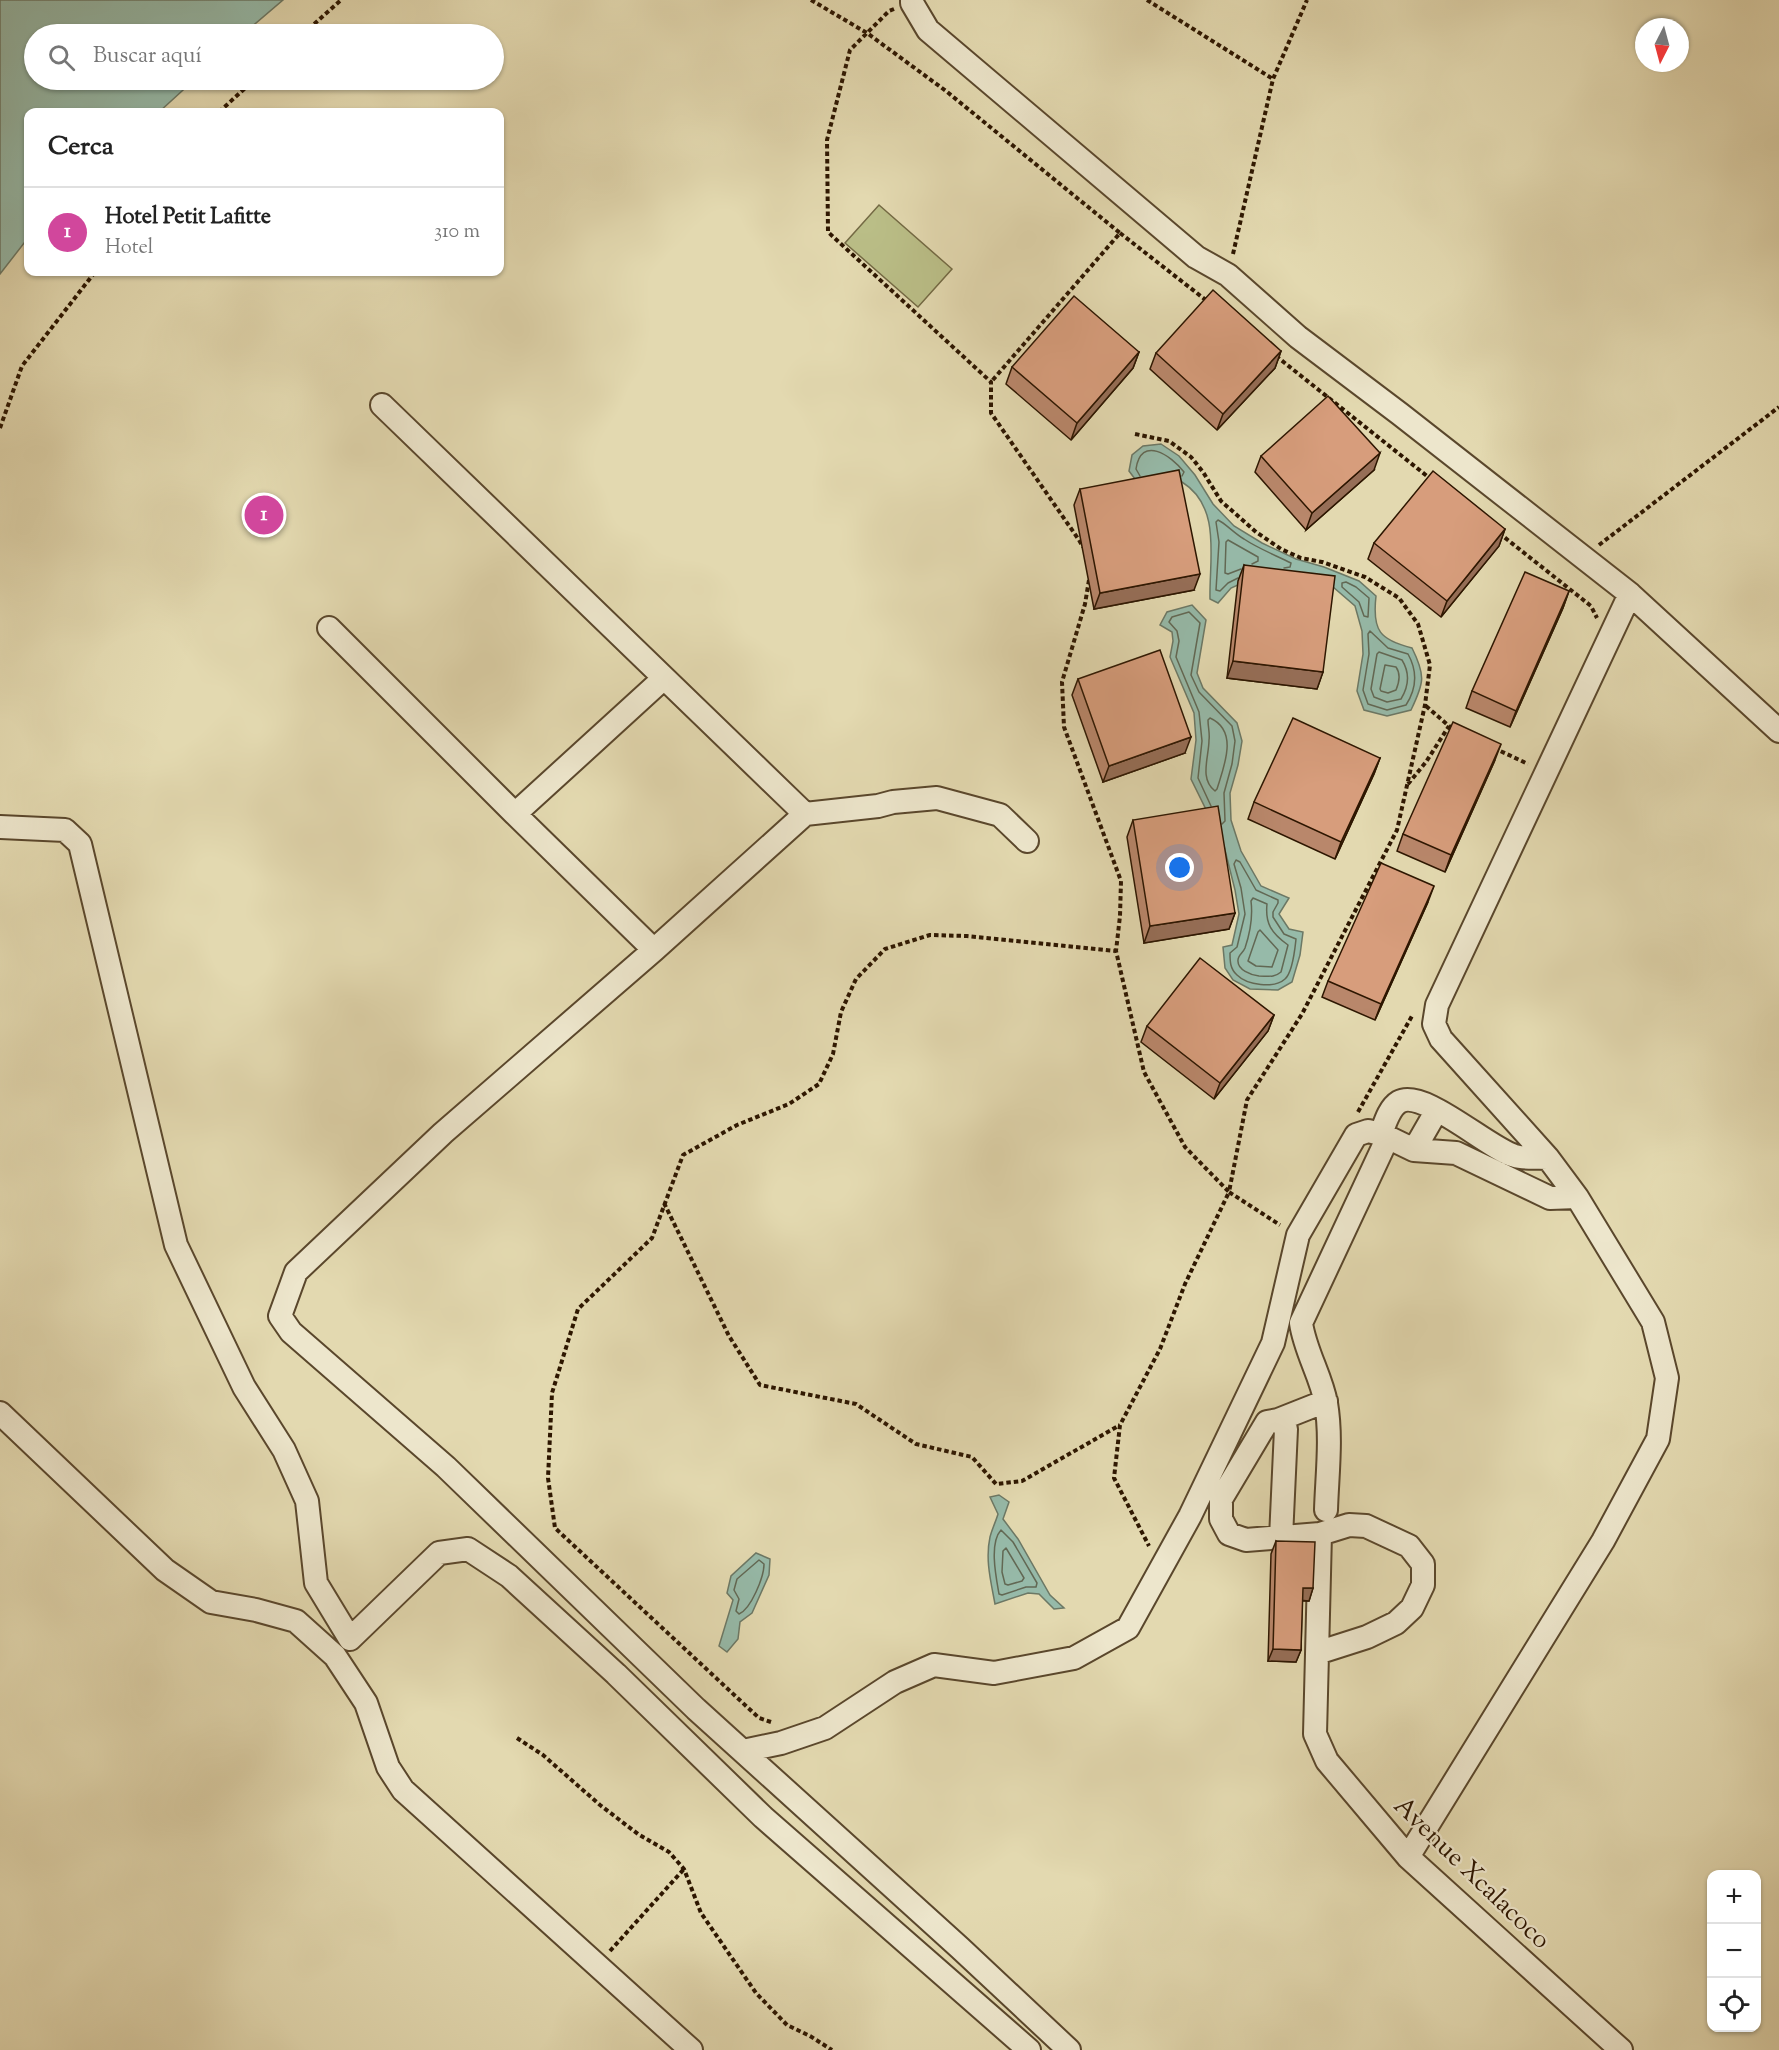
<!DOCTYPE html>
<html lang="es">
<meta charset="utf-8">
<style>
body{margin:0;font-family:"Sorts Mill Goudy",serif;background:#f6f6f6;color:#222}
.controls{position:absolute;right:18px;bottom:18px;display:grid;overflow:hidden;border-radius:12px;box-shadow:0 2px 4px #0004}
.controls button{width:54px;height:54px;display:grid;place-items:center;padding:0;border:0;border-bottom:2px solid #e0e0e0;background:#fff;color:#222;font:30px sans-serif}
.compass{position:absolute;left:1635px;top:18px;width:54px;height:54px;border-radius:50%;background:#fff;box-shadow:0 2px 4px #0004;rotate:186deg}
.you{position:absolute;left:1180px;top:868px;width:21px;height:21px;margin:-15px;border:4px solid #fff;border-radius:50%;background:#1a73e8;box-shadow:0 0 0 9px #1a73e833}
.badge{display:grid;place-items:center;width:39px;height:39px;border-radius:50%;background:#8f2418;color:#fff;font-size:20px;font-weight:700}
.pin{position:absolute;translate:-50% -50%;border:3px solid #fff;box-shadow:0 2px 6px #0006}
.list{margin:0;padding:0;list-style:none}
h2{display:flex;justify-content:space-between;align-items:center;height:78px;margin:0;padding:0 24px;font-size:26px}
h2 small{font-size:20px;font-weight:400;color:#767676}
.list li{display:grid;grid-template-columns:39px 1fr auto;gap:18px;align-items:center;box-sizing:border-box;height:90px;padding:0 24px;border-top:2px solid #e0e0e0}
.list b{display:block;font-size:22px;white-space:nowrap}
.list p{margin:0;font-size:20px;white-space:nowrap;color:#767676}
.list em{font-size:20px;font-style:normal;color:#767676}
.icon{flex:none;width:33px;height:33px;fill:none;stroke:currentColor;stroke-width:2;stroke-linecap:round;stroke-linejoin:round}
.map{position:relative;flex:none;width:1779px;height:2050px;overflow:hidden}
.search{position:absolute;background:#fff;box-shadow:0 2px 4px #0004;left:24px;top:24px;width:480px;height:66px;display:flex;align-items:center;gap:15px;box-sizing:border-box;padding:0 21px;border-radius:33px;color:#767676;font-size:22px}
.panel{position:absolute;background:#fff;box-shadow:0 2px 4px #0004;left:24px;top:108px;width:480px;height:168px;border-radius:12px}
.map>svg:first-child{display:block}
</style>
<div class="map">
<svg width="1779" height="2050" viewBox="0 0 1779 2050">
<rect width="100%" height="100%" fill="#e3d9b0"/>
<filter id="stains"><feTurbulence type="fractalNoise" baseFrequency=".00333" numOctaves="4"/><feColorMatrix values="0 0 0 0 .2 0 0 0 0 .09 0 0 0 0 .02 0 0 0 .5 -.17"/></filter>
<radialGradient id="worn" r=".72"><stop offset=".6" stop-color="#630" stop-opacity="0"/><stop offset="1" stop-color="#630" stop-opacity=".3"/></radialGradient>
<!-- green -->
<path fill="#babe87" stroke="#746a44" stroke-width="1.5" d="M879,205L952,269L918,307L845,243Z"/>
<!-- water -->
<path fill="#96baa9" stroke="#6c7865" stroke-width="1.5" d="M0,0H283L243,34H34V80H194L159,112H28V238L0,274Z
M1161,444L1179,456L1195,475L1213,504L1234,526L1262,543L1296,559L1324,567L1359,581L1376,596C1372,631 1380,640 1412,648C1426,676 1424,683 1411,710L1387,716L1364,710L1357,691L1363,654L1362,631L1355,606L1333,587L1262,574L1231,588L1218,603L1210,599C1209,559 1222,507 1182,482L1165,488L1138,483L1129,471L1132,455L1143,446Z
M1192,605L1206,620L1197,673L1203,688L1237,723L1242,741L1238,765L1230,793L1231,820L1241,851L1261,886L1289,898L1279,914L1289,929L1303,932L1300,955L1292,982L1278,990L1250,989L1233,980L1225,968L1223,947L1232,945L1239,914L1235,890L1224,846L1191,779L1196,740L1194,713L1170,657L1173,641L1172,632L1160,625L1167,612Z
M999,1495L1009,1502L1003,1519L1018,1539L1050,1595L1064,1608L1054,1609L1039,1594L1028,1593L995,1604C991,1582 985,1560 990,1537C992,1529 996,1521 998,1514L990,1497Z
M756,1553L770,1559L769,1575L752,1613L740,1622L738,1639L727,1652L719,1646L733,1600L727,1593L731,1576Z"/>
<g fill="none" stroke-linecap="round" stroke-linejoin="round">
<!-- shore -->
<path stroke="#626854" stroke-width="1.5" d="M1140,476L1136,469C1141,435 1171,455 1184,472L1182,476
M1241,569L1228,574L1225,573L1226,542L1228,540L1258,557V561L1252,564
M1238,578L1228,583L1220,591L1216,590L1219,542L1216,522L1218,520C1225,523 1235,534 1244,539C1259,549 1275,555 1291,563L1290,567L1284,568
M1346,582L1356,587L1369,598L1368,617L1364,616L1359,602L1342,587V583Z
M1370,631L1388,648L1408,654C1418,672 1417,688 1406,705L1387,710L1368,704L1363,690L1369,654L1368,634Z
M1379,652L1402,660C1410,673 1409,686 1401,699L1387,702L1374,697L1371,689L1377,654Z
M1385,665L1396,667C1401,674 1399,683 1396,690L1388,693L1381,691L1380,689Z
M1210,718C1239,731 1224,766 1217,789L1215,791C1199,779 1209,757 1209,740C1210,734 1208,727 1208,720Z
M1211,806L1198,778L1202,741L1199,712L1176,657L1179,641L1177,631L1169,622L1172,617L1189,612L1200,623L1191,675L1199,692L1232,726L1235,741L1232,764L1224,793L1225,821L1222,824
M1236,860L1240,862L1256,890L1278,900V903L1273,912V917L1284,934L1296,939C1295,948 1293,972 1285,979C1274,989 1247,985 1237,975C1230,969 1230,961 1230,953L1237,947L1245,914L1241,888L1234,864Z
M1253,898L1267,904C1265,923 1271,933 1288,945L1281,972C1274,978 1268,976 1259,976C1251,975 1237,970 1238,960C1238,955 1243,953 1245,948C1250,933 1253,917 1251,901Z
M1260,930L1278,950L1272,967L1256,966L1248,961L1258,932Z
M1001,1530L1013,1542L1037,1583L1036,1587H1026L1002,1595L999,1594C996,1577 989,1543 1001,1530Z
M1006,1548L1024,1578L1022,1581L1008,1585L1005,1584L1002,1572L1003,1551Z
M759,1560L764,1564C764,1577 751,1609 739,1614L736,1611L739,1599L734,1590L737,1579Z"/>
<!-- minor casing -->
<g stroke="#5a472c" stroke-width="26">
<path id="minor" d="M912,0V3L928,30L1196,257L1228,275L1298,337L1400,414L1630,594L1779,731
M382,405L805,814
M329,628L515,814
M0,827L65,830L80,844L176,1245L244,1387L284,1450L307,1501L316,1583L350,1639L439,1553L468,1549L509,1576L616,1674L763,1817L1029,2050
M1027,841L1000,815L937,798L893,802L878,806L805,814L654,950L443,1133L296,1272L280,1316L291,1332L446,1467L696,1709L960,1948L1069,2050
M654,950L515,814L664,678
M1381,1134C1385,1123 1389,1108 1399,1102C1423,1088 1489,1149 1515,1156C1525,1159 1538,1157 1548,1158
M1414,1150L1437,1110
M0,1413L165,1570L211,1602L256,1610L296,1621L335,1656L366,1703L388,1767L403,1790L691,2050
M1278,1420L1326,1401
M1326,1510C1327,1476 1332,1438 1326,1403C1321,1376 1305,1351 1301,1323L1388,1137
M1320,1534L1315,1734L1327,1761L1408,1857L1621,2050
M1281,1538L1286,1429L1278,1420L1267,1422L1221,1499V1519L1229,1534L1246,1540L1320,1534L1349,1525L1366,1526L1409,1546L1423,1564V1585L1412,1608L1396,1623L1367,1637L1317,1653
M743,1751L781,1743L825,1728L895,1682L934,1665L994,1673L1074,1658L1128,1628L1190,1516L1273,1343L1298,1235L1356,1135L1368,1131L1381,1134L1414,1150L1456,1153L1550,1198L1577,1197
M1408,1857L1603,1541L1658,1439L1667,1378L1653,1322L1577,1197L1548,1158L1441,1039L1434,1024L1437,1005L1630,594"/>
</g>
<!-- path -->
<path stroke="#2d1600" stroke-width="4" stroke-dasharray="4.5 3" stroke-linecap="butt" d="M811,0L867,33L946,91L1120,233L991,382
M1147,0L1273,79
M894,9L889,11L850,50L827,140L828,232L991,382V413L1079,540L1083,547
M303,34L341,0
M219,112L254,80
M1120,233L1207,301
M1233,254L1273,79L1307,0
M1276,356L1432,480
M0,428L22,366L95,272
M1135,434L1169,441L1191,457L1203,472L1221,501L1256,532L1281,549L1301,558L1322,562L1365,577L1399,598L1418,624L1430,665L1425,705L1397,830L1302,1014L1247,1100L1229,1192L1280,1225
M1499,533L1591,606L1597,618
M1599,545L1779,407
M1089,580L1085,604L1062,682L1064,727L1121,881L1120,916L1116,951L1144,1072L1185,1147L1229,1192L1185,1284L1160,1349L1120,1425L1114,1478L1149,1546
M1426,706L1449,726L1455,729
M1494,748L1528,764
M1408,784L1426,762L1449,726
M1358,1112L1412,1016
M664,1203L729,1336L760,1385L856,1404L916,1444L972,1457L996,1484L1022,1481L1120,1425
M771,1722L759,1718L555,1528L548,1478L552,1393L578,1309L652,1238L683,1155L737,1125L789,1104L819,1084L833,1054L841,1012L856,979L885,949L930,935L967,936L1116,951
M517,1738L543,1755L600,1805L638,1834L669,1852L684,1869L701,1913L756,1993L787,2025L810,2036L832,2050
M610,1951L684,1869"/>
<!-- minor -->
<use href="#minor" stroke="#ede6cc" stroke-width="22"/>
</g>
<!-- wall -->
<path fill="#b9876b" stroke="#2d1600" stroke-width="1.5" d="M1281,351L1275,368L1217,430L1150,369L1156,353Z
M1139,352L1133,368L1071,440L1006,384L1012,367Z
M1261,456L1374,470L1306,530L1255,472Z
M1080,489L1194,590L1094,609L1074,505Z
M1505,529L1499,546L1441,617L1368,559L1374,543Z
M1244,565L1323,672L1317,689L1227,678L1238,581Z
M1569,591L1563,608L1510,727L1466,708L1472,691Z
M1078,679L1185,753L1103,782L1072,695Z
M1380,758L1374,774L1335,859L1248,819L1254,802Z
M1495,760L1445,872L1397,851L1403,834Z
M1133,820L1235,913L1229,929L1144,943L1127,837Z
M1428,902L1375,1020L1322,997L1328,981Z
M1274,1015L1268,1031L1214,1099L1141,1042L1147,1026Z
M1276,1541L1313,1588L1309,1601H1302L1301,1650L1296,1662L1268,1661L1271,1554Z"/>
<!-- shaded-wall -->
<path fill="#966e57" stroke="#2d1600" stroke-width="1.5" d="M1281,351L1275,368L1217,430L1223,414Z
M1139,352L1133,368L1071,440L1077,423Z
M1380,453L1374,470L1306,530L1312,513Z
M1505,529L1499,546L1441,617L1447,601Z
M1200,574L1194,590L1094,609L1100,593Z
M1569,591L1563,608L1510,727L1516,711Z
M1233,661L1323,672L1317,689L1227,678Z
M1191,737L1185,753L1103,782L1109,766Z
M1501,744L1495,760L1445,872L1451,855Z
M1380,758L1374,774L1335,859L1341,842Z
M1434,886L1428,902L1375,1020L1381,1004Z
M1235,913L1229,929L1144,943L1150,926Z
M1274,1015L1268,1031L1214,1099L1220,1083Z
M1303,1588H1313L1309,1601L1298,1600Z
M1273,1649L1301,1650L1296,1662L1268,1661Z"/>
<!-- building -->
<path fill="#d79d7c" stroke="#2d1600" stroke-width="1.5" d="M1213,290L1281,351L1223,414L1156,353Z
M1074,296L1139,352L1077,423L1012,367Z
M1328,396L1380,453L1312,513L1261,456Z
M1179,470L1200,574L1100,593L1080,489Z
M1433,471L1505,529L1447,601L1374,543Z
M1244,565L1335,576L1323,672L1233,661Z
M1525,572L1569,591L1516,711L1472,691Z
M1160,650L1191,737L1109,766L1078,679Z
M1293,718L1380,758L1341,842L1254,802Z
M1453,722L1501,744L1451,855L1403,834Z
M1218,806L1235,913L1150,926L1133,820Z
M1381,863L1434,886L1381,1004L1328,981Z
M1200,958L1274,1015L1220,1083L1147,1026Z
M1276,1541L1315,1542L1313,1588H1303L1301,1650L1273,1649Z"/>
<g text-anchor="middle" stroke-width="4.5" stroke-linejoin="round" paint-order="stroke">
<!-- street labels -->
<g font-size="26" fill="#2d1600" stroke="#ede6cc">
<text transform="translate(1473 1872) rotate(44)" y="9">Avenue Xcalacoco</text>
</g>
</g>
<rect width="100%" height="100%" filter="url(#stains)"/>
<rect width="100%" height="100%" fill="url(#worn)"/>
</svg>
<div class="controls">
<button>+</button>
<button>−</button>
<button><svg class="icon" aria-label="locate" viewBox="0 0 24 24"><circle cx="12" cy="12" r="6"/><path d="M12 2v4M12 18v4M2 12h4M18 12h4"/></svg></button>
</div>
<svg class="compass" viewBox="-18 -18 36 36"><path d="M0-13l5 13h-10z" fill="#e53935"/><path d="M0 13l5-13h-10z" fill="#767676"/></svg>
<div class="you"></div>
<div class="pin badge" style="left:264px;top:515px;background:#d1479c">1</div>
<div class="search"><svg class="icon" aria-label="search" viewBox="0 0 24 24"><circle cx="10" cy="10" r="6"/><path d="M15 15l6 6"/></svg>Buscar aquí</div>
<section class="panel">
<h2>Cerca<small></small></h2>
<ul class="list">
<li><span class="badge" style="background:#d1479c">1</span><div><b>Hotel Petit Lafitte</b><p>Hotel</p></div><em>310 m</em></li>
</ul>
</section>
</div>
